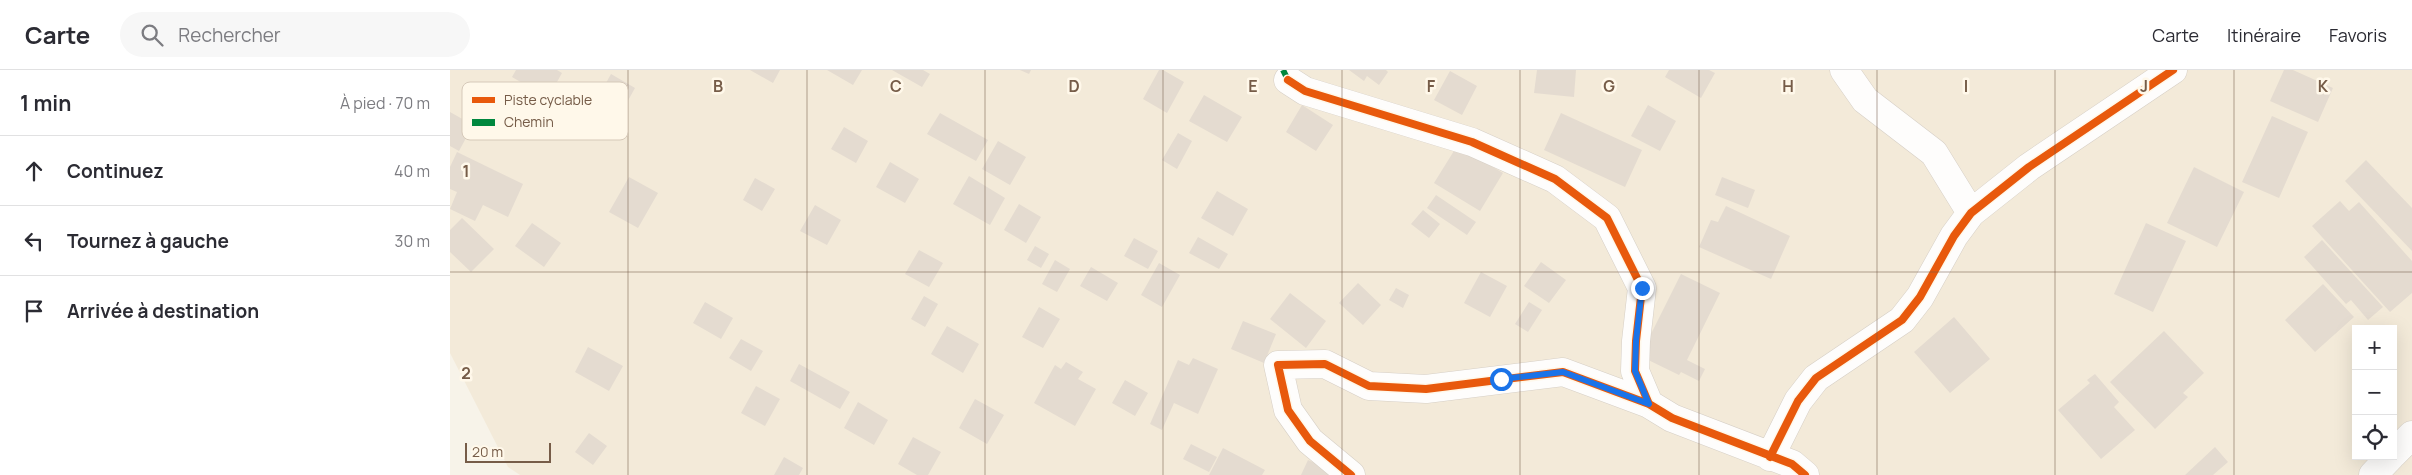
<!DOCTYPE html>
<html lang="fr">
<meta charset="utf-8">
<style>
body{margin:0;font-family:Manrope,sans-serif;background:#f7f7f7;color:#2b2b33}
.controls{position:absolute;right:15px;bottom:15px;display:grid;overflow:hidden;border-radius:0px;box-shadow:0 5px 20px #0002}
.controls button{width:45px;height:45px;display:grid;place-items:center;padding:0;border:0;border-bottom:1px solid #e1e1e2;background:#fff;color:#2b2b33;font:25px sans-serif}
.scale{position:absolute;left:15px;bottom:12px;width:86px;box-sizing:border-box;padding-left:5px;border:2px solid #765c48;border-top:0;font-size:14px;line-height:18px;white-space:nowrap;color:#765c48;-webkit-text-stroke:4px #fff8ea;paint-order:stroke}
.stop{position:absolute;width:15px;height:15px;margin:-11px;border:4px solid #1a73e8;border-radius:50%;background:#fff}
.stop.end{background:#1a73e8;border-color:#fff;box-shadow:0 1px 5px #0008}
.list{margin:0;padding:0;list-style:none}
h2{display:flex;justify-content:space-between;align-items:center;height:65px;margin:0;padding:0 20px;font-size:21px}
h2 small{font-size:16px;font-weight:400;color:#7c7c81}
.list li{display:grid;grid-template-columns:32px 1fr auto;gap:15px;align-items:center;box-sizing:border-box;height:70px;padding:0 20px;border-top:1px solid #e1e1e2}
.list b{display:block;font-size:19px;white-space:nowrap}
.list em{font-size:16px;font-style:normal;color:#7c7c81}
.icon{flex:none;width:28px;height:28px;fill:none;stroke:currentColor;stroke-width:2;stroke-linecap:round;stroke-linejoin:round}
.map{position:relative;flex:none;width:1962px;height:405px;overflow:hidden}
header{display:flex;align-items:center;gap:30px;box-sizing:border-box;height:70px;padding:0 25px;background:#fff;border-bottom:1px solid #e1e1e2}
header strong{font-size:24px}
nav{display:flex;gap:28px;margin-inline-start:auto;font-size:18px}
.search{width:350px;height:45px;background:#f7f7f7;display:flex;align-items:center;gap:12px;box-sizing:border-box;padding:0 18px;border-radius:28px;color:#7c7c81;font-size:19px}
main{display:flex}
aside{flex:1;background:#fff}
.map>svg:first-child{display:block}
</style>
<header>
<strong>Carte</strong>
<div class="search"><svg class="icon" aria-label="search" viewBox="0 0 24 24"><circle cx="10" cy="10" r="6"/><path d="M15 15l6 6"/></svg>Rechercher</div>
<nav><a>Carte</a><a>Itinéraire</a><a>Favoris</a></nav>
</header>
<main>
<aside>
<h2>1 min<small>À pied · 70 m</small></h2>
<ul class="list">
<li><svg class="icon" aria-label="ahead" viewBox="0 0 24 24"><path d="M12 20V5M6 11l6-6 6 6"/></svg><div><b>Continuez</b></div><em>40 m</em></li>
<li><svg class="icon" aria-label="left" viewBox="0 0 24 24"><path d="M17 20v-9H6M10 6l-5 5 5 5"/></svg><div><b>Tournez à gauche</b></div><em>30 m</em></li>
<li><svg class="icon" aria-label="arrive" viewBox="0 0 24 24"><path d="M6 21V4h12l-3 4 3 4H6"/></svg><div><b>Arrivée à destination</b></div></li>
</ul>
</aside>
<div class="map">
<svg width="1962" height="405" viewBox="0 0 1962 405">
<rect width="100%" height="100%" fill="#f7f3e9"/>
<!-- residential -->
<path fill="#f3ead9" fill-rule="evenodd" d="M0,0H1962V405H70L58,397L0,283ZM1906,259H1943V386H1906Z"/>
<!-- building -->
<path fill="#e4dbd0" d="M66,0H107L112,3L98,28L62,7Z
M300,0H330L323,13Z
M377,0H412L403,15Z
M442,0H473L480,4L472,17Z
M570,0H581L579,4Z
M709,0H713L734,12L717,43L693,29Z
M899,0H936L938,2L929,15L917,6L914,11Z
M1087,0H1126L1124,27L1084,23Z
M1219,0H1259L1265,3L1251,28L1215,7Z
M1834,0H1843L1883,18L1868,52L1820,31Z
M1000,1L1027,16L1012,45L984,30Z
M161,4L185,18L171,43L147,29Z
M754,25L792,47L777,72L739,51Z
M852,35L883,55L866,81L836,62Z
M1198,35L1226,51L1210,81L1181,66Z
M0,42L23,55L9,81L0,76Z
M490,43L538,70L526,91L477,64Z
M1111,43L1192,80L1175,117L1094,80Z
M1822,46L1858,62L1829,128L1792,112Z
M394,57L418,71L406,93L381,79Z
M728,63L742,71L727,99L712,90Z
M548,71L576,87L560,115L532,99Z
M1007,76L1053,103L1030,141L984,113Z
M7,82L73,114L58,147L33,135L25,151L0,139L7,122L0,119V97Z
M1916,90L1962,138V181L1895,111Z
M440,92L469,109L455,133L426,117Z
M1744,97L1794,122L1767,177L1717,153Z
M519,106L555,128L540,155L503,134Z
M179,107L208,123L188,158L159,142Z
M1272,107L1305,120L1298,138L1265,125Z
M305,108L325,119L312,141L293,130Z
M767,121L798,139L783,166L751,148Z
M986,125L1026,152L1017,165L977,138Z
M1890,131L1899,141L1909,132L1962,191V223L1940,242L1862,156Z
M569,134L591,147L576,173L554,160Z
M365,135L391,150L377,175L350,161Z
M1276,136L1340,166L1321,209L1249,177L1261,150L1268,152Z
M973,140L990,154L979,168L961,154Z
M12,148L44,179L21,202L0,182V160Z
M82,153L111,173L94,197L65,176Z
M1696,153L1736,171L1703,242L1664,224Z
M748,167L778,184L769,199L739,183Z
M684,168L708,181L698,199L674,186Z
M1872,170L1933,237L1918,250L1901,230L1896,234L1854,187Z
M585,176L599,184L591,198L577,190Z
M469,180L493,193L479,217L455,204Z
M605,190L620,199L607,222L592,214Z
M1091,192L1116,210L1099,233L1074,216Z
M709,193L730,205L712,237L691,225Z
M641,197L668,213L657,231L630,216Z
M1031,202L1057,216L1040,247L1014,233Z
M1231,204L1270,223L1237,290L1255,299L1249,311L1231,302L1229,305L1190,286Z
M908,213L931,235L913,255L889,233Z
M1873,214L1904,247L1865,282L1835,250Z
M946,218L959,225L953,238L939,230Z
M840,223L876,251L856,278L820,249Z
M474,226L488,234L475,257L461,249Z
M255,232L283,248L271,269L243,253Z
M1079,232L1092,240L1078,262L1065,254Z
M589,237L610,249L593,278L572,267Z
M1504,247L1540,289L1500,323L1464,282Z
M793,251L826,264L814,293L781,279Z
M497,256L529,274L513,303L481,284Z
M1714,261L1754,303L1733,323L1738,327L1705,359L1660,312Z
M291,269L313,281L301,301L279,288Z
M138,277L173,296L159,321L125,302Z
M743,288L768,299L748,344L724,333L712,360L700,354L728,290L739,295Z
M616,292L633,302L628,309L646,319L625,356L584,333L605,295L611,299Z
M349,294L400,322L390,339L340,311Z
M1645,304L1669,332L1664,337L1685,360L1651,389L1608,340L1640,313L1637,310Z
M675,310L698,323L685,346L662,333Z
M306,316L330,329L315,356L291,343Z
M525,329L554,345L537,374L509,358Z
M408,332L438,350L424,375L394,358Z
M139,363L157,376L143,395L125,382Z
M463,367L491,382L478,405H467L448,394Z
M741,374L767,387L759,402L733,389Z
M1765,377L1778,392L1763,405H1735Z
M773,378L815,400L812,405H759Z
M334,387L353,398L349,405H324Z
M858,390L885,402L884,405H851Z"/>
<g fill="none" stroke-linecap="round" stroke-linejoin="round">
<!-- street casing -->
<g stroke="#d6cfc6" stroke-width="29">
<path id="street" d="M1394,0L1415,30L1484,83L1521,143
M838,10L855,21L1022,72L1105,109L1157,148L1192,218L1186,271L1185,301L1199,334
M1943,384L1962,365
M1320,387L1348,331L1366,308L1452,250L1470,227L1504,166L1521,143L1579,97L1723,0
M901,405L860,371L838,340L828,295L875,294L919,316L976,319L1113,302L1199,334L1222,348L1342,394L1355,405
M1923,405L1941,386"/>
</g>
<!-- street -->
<use href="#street" stroke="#fefdfc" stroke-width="28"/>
<!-- quiet -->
<path stroke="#00873e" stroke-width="6" stroke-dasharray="12 6" stroke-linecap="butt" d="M833,0L838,10"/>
<!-- cycleway casing -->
<g stroke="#fff8ea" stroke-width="11">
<path id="cycleway" d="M838,10L855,21L1022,72L1105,109L1157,148L1192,218L1186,271L1185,301L1199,334
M1320,387L1348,331L1366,308L1452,250L1470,227L1504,166L1521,143L1579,97L1723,0
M901,405L860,371L838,340L828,295L875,294L919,316L976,319L1113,302L1199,334L1222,348L1342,394L1355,405"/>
</g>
<!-- cycleway -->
<use href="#cycleway" stroke="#e8590c" stroke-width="8"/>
</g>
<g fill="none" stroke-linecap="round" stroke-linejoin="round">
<!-- route -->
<path stroke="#1a73e8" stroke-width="6" d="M1051,309L1113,302L1199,334L1185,301L1186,271L1192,218"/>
</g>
<!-- grid -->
<path fill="none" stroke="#765c48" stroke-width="1" stroke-opacity="0.55" d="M178,0V405M357,0V405M535,0V405M713,0V405M892,0V405M1070,0V405M1249,0V405M1427,0V405M1605,0V405M1784,0V405M0,202H1962"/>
<!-- legend -->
<rect x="12" y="12" width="166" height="58" rx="8" fill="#fff8ea" stroke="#d6c9b9" stroke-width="1"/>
<rect x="22" y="27" width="23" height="6" fill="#e8590c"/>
<rect x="22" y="49" width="23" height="7" fill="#00873e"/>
<g font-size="14" fill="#765c48">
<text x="54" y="35">Piste cyclable</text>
<text x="54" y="57">Chemin</text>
</g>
<g font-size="16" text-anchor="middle" font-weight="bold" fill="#765c48" stroke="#fff8ea" stroke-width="5" stroke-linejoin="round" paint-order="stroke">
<text x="268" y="22">B</text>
<text x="446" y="22">C</text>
<text x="624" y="22">D</text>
<text x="803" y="22">E</text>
<text x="981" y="22">F</text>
<text x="1159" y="22">G</text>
<text x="1338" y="22">H</text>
<text x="1516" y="22">I</text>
<text x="1694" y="22">J</text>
<text x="1873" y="22">K</text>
<text x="16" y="107">1</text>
<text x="16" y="309">2</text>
</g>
</svg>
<div class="controls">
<button>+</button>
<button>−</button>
<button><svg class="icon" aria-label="locate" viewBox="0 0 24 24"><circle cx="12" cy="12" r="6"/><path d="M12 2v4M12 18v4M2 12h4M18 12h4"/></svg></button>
</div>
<div class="scale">20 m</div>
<div class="stop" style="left:1051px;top:309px"></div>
<div class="stop end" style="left:1192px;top:218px"></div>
</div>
</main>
